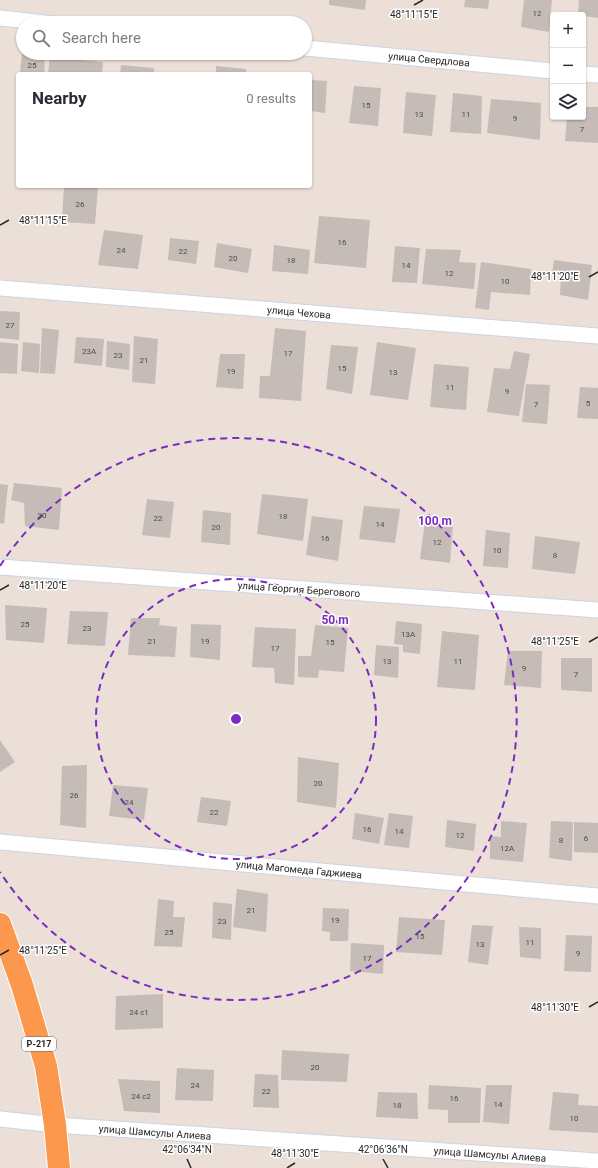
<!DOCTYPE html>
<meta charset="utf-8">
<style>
body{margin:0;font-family:Roboto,sans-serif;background:#f7f7f7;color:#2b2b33}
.controls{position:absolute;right:12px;top:12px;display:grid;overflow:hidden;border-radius:4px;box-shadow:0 1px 3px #0004}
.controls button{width:36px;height:36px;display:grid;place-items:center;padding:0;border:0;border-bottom:1px solid #e1e1e2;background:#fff;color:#2b2b33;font:20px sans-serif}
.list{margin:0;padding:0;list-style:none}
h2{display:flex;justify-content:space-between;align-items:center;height:52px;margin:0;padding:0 16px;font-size:17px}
h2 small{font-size:13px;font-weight:400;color:#7c7c81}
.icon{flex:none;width:22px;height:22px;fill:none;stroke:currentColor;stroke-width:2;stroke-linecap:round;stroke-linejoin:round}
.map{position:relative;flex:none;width:598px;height:1168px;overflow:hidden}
.search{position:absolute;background:#fff;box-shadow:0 1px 3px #0004;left:16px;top:16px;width:296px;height:44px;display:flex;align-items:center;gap:10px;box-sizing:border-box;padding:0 14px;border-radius:22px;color:#7c7c81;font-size:15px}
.panel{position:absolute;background:#fff;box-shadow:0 1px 3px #0004;left:16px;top:72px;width:296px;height:116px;border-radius:4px}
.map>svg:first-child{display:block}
</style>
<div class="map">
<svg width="598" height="1168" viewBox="0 0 598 1168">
<rect width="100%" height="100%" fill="#ebdfd7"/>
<!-- building -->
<path fill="#c5bcb7" d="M329,0H366L365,10L329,5Z
M465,0H489L488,9L464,7Z
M524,0H552L549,32L521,27Z
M579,0H598V18L578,15Z
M22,53L45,56L44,74H20Z
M50,53H79L80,60L103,62L102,74H48Z
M121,65L154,68V74H120Z
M216,66L246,69V74H216Z
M310,80L327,81L325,113L310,111Z
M354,86L381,88L378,126L349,123Z
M406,92L436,95L432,136L403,133Z
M453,93L482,96L481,134L450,132Z
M491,99L541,103L540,140L487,133Z
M583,107H598V143L565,141L567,117H583Z
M64,186H98L95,224L62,222Z
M319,216L370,220L366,268L314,263Z
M104,230L143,235L138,269L98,265Z
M170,238L199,241L196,264L168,260Z
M217,243L252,249L248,273L214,267Z
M274,245L310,250L308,274L272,271Z
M395,246L420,248L417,283L392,282Z
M426,249L461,250L459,262L476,263L474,289L422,284Z
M554,260L592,265L588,300L560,295L561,276L552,274Z
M481,262L531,269L530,295L491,292L489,310L475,308Z
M0,311L20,312L19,340L0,338Z
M42,328L59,330L55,374L40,373Z
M275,328L306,331L301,401L259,398L260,376H270Z
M134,336L158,339L155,384L132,382Z
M76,337L104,339L102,366L74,363Z
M107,341L130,344L129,370L106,367Z
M0,342L18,344L17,374L0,373Z
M23,342L40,344L39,373L21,371Z
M377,342L416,348L408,400L370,395Z
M331,345L358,347L352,394L326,389Z
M514,351L530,354L519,416L487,412L494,368L510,369Z
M220,354H245L243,389L216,387Z
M434,364L469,367L466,410L430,407Z
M526,384L550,385L547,424L522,422Z
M580,387L598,388V419L577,418Z
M14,483L62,488L59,530L25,526L24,503L11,500Z
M0,484L8,485L4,524L0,523Z
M262,494L308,499L303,541L257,534Z
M147,499L174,502L170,538L142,535Z
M364,506L400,509L395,543L359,539Z
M203,510L231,513L230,545L201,542Z
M312,516L343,520L338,561L306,555Z
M425,521L453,525L450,563L420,559Z
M486,530L510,533L508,568L483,566Z
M535,536L580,542L575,574L532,569Z
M5,605L47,608L44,643L6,640Z
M70,611L108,612L105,646L67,644Z
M131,618H160L159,625L177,627L175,657L128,655Z
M396,621L422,624L420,654L403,652V645L394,644Z
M191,624L221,625L220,660L190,657Z
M315,625L348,628L344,672L319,670L318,678L298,677V656H311Z
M255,627L296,629L294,685L275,683L274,668L252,667Z
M442,631L479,635L475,690L437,687Z
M376,645L399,647L398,678L374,675Z
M508,651H542L541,688L504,685Z
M561,658H592V692L561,690Z
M0,740L15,762L0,772Z
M298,757L339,763L336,808L297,802Z
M87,765L86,828L60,825L62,766Z
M113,785L148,788L144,820L109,816Z
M201,797L231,801L227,826L197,822Z
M355,813L384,818L379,844L352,839Z
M389,813L413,816L409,848L384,845Z
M447,820L476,824L474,851L445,847Z
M501,821L527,823L523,862L490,859V836L501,837Z
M551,821L573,822L572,861L549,858Z
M574,822L598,823V853L574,852Z
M237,889L268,894L266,932L233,927Z
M158,899L174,901L173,917H185L182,947L154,946Z
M213,902L232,904L231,940L212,938Z
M323,908L349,909L348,941H330V932L322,931Z
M399,917L445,920L442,955L396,952Z
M472,925L493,926L488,965L468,962Z
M519,927L541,928V959L520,957Z
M566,935L592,936L591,972L564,971Z
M351,943L384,945L383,974L350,971Z
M163,994V1028L115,1030L116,996Z
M282,1050L349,1054L347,1082L281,1080Z
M177,1068L214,1070L213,1101L175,1100Z
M255,1074L278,1075L279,1108L253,1107Z
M118,1079L160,1081V1113L124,1111Z
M429,1085L481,1088L480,1123H448V1110L428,1109Z
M486,1085H512L509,1124L483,1122Z
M378,1092L417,1093L418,1119L376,1117Z
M553,1092L579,1094L578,1105L598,1106V1133L549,1130Z"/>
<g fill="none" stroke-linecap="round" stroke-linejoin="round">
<!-- minor casing -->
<g stroke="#ccd4e1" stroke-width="17">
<path id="minor" d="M0,18L46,23
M305,48L553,71
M583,74L598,75
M0,288L598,336
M0,567L598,610
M0,842L598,896
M0,1119L55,1125L598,1161"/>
</g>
<!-- trunk casing -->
<g stroke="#fff" stroke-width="24">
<path id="trunk" d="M0,924L22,985L46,1066L55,1125L59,1168"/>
</g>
<!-- minor -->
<use href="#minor" stroke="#fff" stroke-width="15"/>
<!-- trunk -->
<use href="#trunk" stroke="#fb984e" stroke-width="22"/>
</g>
<!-- ticks -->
<path fill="none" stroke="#272727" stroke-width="1.5" d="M414,5L423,0M0,225L9,220M589,277L598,272M0,590L9,585M589,642L598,637M0,955L9,950M589,1007L598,1002M187,1159L191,1168M383,1159L388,1168M287,1168L295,1163"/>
<!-- distance rings -->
<g fill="none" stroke="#7b2cbf" stroke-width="2" stroke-dasharray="7 5">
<circle cx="236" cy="719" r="140"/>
<path d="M0 566A281 281 0 1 1 0 872"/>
</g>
<g text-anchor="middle" stroke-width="3" stroke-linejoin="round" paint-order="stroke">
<!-- number labels -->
<g font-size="8" fill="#4e4c4b">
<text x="537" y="16">12</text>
<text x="32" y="68">25</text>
<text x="366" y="108">15</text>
<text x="419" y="117">13</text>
<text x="466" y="117">11</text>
<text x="515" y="121">9</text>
<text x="582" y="132">7</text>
<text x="80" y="207">26</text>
<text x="342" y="245">16</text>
<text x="121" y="253">24</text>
<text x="183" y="254">22</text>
<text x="233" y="261">20</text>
<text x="291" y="263">18</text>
<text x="406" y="268">14</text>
<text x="449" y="276">12</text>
<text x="505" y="284">10</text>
<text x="10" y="328">27</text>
<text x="89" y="354">23А</text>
<text x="288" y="356">17</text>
<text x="118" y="358">23</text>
<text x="144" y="363">21</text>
<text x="342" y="371">15</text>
<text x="231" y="374">19</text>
<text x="393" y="375">13</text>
<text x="450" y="390">11</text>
<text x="507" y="394">9</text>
<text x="588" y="406">5</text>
<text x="536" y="407">7</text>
<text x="42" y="518">30</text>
<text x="283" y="519">18</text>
<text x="158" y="521">22</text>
<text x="380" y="527">14</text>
<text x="216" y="530">20</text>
<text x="325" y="541">16</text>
<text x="437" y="545">12</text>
<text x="497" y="553">10</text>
<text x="555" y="558">8</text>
<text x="25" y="627">25</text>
<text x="87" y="631">23</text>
<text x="408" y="637">13А</text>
<text x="152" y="644">21</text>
<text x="205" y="644">19</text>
<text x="330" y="645">15</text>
<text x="275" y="651">17</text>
<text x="387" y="664">13</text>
<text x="458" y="664">11</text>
<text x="524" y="671">9</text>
<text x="576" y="677">7</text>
<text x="318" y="786">20</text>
<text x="74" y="798">26</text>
<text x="129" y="805">24</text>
<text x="214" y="815">22</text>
<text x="367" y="832">16</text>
<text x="399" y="834">14</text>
<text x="460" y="838">12</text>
<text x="586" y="841">6</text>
<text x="561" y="843">8</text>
<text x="507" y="851">12А</text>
<text x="251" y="913">21</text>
<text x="335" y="923">19</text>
<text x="222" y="924">23</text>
<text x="169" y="935">25</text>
<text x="420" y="939">15</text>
<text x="530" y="945">11</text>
<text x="480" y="947">13</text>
<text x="578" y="956">9</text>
<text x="367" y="961">17</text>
<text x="139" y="1015">24 с1</text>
<text x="315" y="1070">20</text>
<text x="195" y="1088">24</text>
<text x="266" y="1094">22</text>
<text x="141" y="1099">24 с2</text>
<text x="454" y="1101">16</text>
<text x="498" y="1107">14</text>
<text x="397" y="1108">18</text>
<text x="574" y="1121">10</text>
</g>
<!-- shield labels -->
<rect fill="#fff" stroke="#686868" stroke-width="1" x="22" y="1037" width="34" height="14" rx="3"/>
<g font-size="9" font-weight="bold" fill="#272727">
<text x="39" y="1047">Р-217</text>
</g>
<!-- street labels -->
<g font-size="10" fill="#272727" stroke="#fff">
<text transform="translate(429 59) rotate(5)" y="4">улица Свердлова</text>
<text transform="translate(299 312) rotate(5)" y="4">улица Чехова</text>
<text transform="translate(299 589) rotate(4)" y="4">улица Георгия Берегового</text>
<text transform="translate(299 869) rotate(5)" y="4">улица Магомеда Гаджиева</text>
<text transform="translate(155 1132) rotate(4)" y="4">улица Шамсулы Алиева</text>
<text transform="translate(490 1154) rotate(4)" y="4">улица Шамсулы Алиева</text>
</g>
</g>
<g font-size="10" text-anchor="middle" fill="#272727" stroke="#fff" stroke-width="3" stroke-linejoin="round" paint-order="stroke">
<text x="414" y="18">48°11'15"E</text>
<text x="43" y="224">48°11'15"E</text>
<text x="555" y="280">48°11'20"E</text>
<text x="43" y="589">48°11'20"E</text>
<text x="555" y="645">48°11'25"E</text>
<text x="43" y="954">48°11'25"E</text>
<text x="555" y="1011">48°11'30"E</text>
<text x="187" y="1153">42°06'34"N</text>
<text x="383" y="1153">42°06'36"N</text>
<text x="295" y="1157">48°11'30"E</text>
</g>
<circle cx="236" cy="719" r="6" fill="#7b2cbf" stroke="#fff" stroke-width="2"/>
<g font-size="12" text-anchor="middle" font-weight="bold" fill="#7b2cbf" stroke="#fff" stroke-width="3" stroke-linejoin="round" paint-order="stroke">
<text x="435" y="525">100 m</text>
<text x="335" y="624">50 m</text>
</g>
</svg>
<div class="controls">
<button>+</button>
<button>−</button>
<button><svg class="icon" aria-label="layers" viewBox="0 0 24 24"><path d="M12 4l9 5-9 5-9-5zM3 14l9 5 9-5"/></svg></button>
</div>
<div class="search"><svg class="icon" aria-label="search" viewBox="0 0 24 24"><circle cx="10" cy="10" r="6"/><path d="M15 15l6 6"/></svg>Search here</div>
<section class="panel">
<h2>Nearby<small>0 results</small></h2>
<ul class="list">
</ul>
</section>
</div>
